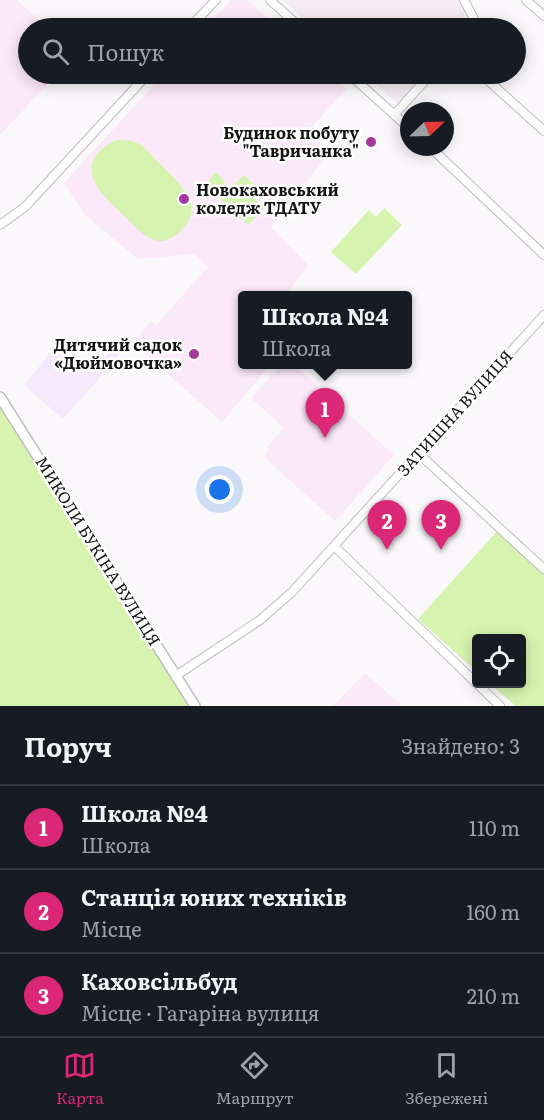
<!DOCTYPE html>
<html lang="uk">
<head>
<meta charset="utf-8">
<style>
	:root { --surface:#171b24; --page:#20242c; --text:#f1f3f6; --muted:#9ea1a6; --line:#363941; --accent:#db2777 }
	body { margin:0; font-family:Literata,serif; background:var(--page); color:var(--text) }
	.controls { position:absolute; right:18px; bottom:18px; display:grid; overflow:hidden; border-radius:6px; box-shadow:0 3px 15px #0003 }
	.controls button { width:54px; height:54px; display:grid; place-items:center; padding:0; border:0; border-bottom:2px solid var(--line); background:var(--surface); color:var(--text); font:30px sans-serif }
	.compass { position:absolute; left:400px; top:102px; width:54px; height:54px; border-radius:50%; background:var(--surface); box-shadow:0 3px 15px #0003; rotate:67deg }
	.you { position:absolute; left:220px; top:490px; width:21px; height:21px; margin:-15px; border:4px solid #fff; border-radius:50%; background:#1a73e8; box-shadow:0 0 0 9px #1a73e833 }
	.badge { display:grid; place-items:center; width:39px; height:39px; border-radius:50%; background:var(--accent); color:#fff; font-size:20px; font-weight:700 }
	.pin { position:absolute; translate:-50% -50px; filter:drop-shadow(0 2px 3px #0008) }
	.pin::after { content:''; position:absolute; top:32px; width:21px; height:18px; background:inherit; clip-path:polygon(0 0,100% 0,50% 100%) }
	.popup { position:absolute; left:238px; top:291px; width:174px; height:78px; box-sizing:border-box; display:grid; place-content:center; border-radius:6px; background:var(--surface); filter:drop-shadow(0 2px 4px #0005); font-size:20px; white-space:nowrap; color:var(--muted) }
	.popup b { font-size:22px; color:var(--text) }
	.popup::after { content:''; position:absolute; left:50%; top:100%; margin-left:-12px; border:12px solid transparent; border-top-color:var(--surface) }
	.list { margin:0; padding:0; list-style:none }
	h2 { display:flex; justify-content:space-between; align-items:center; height:78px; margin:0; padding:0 24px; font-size:26px }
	h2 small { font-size:20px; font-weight:400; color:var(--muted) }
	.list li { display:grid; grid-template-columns:39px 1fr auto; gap:18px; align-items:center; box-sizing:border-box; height:84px; padding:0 24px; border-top:2px solid var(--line) }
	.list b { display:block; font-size:22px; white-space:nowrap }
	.list p { margin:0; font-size:20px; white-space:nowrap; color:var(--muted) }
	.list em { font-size:20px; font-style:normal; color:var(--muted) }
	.icon { flex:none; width:33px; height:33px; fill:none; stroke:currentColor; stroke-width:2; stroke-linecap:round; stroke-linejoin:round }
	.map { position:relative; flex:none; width:544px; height:706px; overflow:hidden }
	.search { position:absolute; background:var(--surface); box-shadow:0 3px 15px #0003; left:18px; right:18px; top:18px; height:66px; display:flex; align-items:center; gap:15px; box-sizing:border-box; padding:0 21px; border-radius:33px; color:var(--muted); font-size:22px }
	.sheet { height:330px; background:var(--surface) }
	nav { display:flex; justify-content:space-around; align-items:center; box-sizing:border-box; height:84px; border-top:2px solid var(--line); background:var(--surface); font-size:16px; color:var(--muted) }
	nav a { display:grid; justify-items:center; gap:3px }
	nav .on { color:var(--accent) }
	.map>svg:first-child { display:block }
</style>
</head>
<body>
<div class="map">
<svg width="544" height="706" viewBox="0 0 544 706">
	<rect width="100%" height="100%" fill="#faf8fa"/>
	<path fill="#f4ebf3" d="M282,0H456L464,7V28H314Z
		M364,74H427L399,105Z"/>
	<path fill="#f6e9fe" d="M56,346L89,372L112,350L119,356L63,419L24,385Z"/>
	<path fill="#fbe8f9" d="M0,0H17L48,28H28V74H57L0,135Z
		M231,0H247L278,28H205Z
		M164,74H328L346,89L307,132L330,152L271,227L308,265L285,295L242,296V364L270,365L222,422L134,344L151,321L156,325L208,267L194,254L138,259L85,215L64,183Z
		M281,365H294L394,455L335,521L264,457L269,450L267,447L284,428L251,398Z
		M365,673L402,706H333Z"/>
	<path fill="#d6f4af" d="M116,140C125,140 134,140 142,146C149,151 155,159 161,165C180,184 208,207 179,232C175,236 168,240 163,241C147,243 133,223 122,214C97,191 71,163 116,140Z
		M216,172L225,182L215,193L205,184Z
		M244,175L259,189L252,196L264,208L248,225L220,199Z
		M384,208L402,225L356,274L331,252L369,210L376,217Z
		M0,406L188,706H0Z
		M498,530L544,573V706H516L490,684H522V638H476V671L418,619Z"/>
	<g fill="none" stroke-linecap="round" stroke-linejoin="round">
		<g stroke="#bfbcbf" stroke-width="10">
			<path id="minor" d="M270,0L301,28
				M464,0L474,19L472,28
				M526,0L544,16
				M189,28L216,0
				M349,74L409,128
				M481,74L544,131
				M394,115L431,74
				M430,147L544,255
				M0,225L25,207L148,74
				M418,453L544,569
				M334,546L500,706
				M177,675L260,620L292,592L544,315"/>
		</g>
		<g stroke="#bfbcbf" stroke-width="12">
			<path id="tertiary" d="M0,397L195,706"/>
		</g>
		<use href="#minor" stroke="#fff" stroke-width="8"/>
		<use href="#tertiary" stroke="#fff" stroke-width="9"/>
	</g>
	<g fill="#a43999" stroke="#fff" stroke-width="2">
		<circle cx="371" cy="142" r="6"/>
		<circle cx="184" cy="199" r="6"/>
		<circle cx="194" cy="354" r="6"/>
	</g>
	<g text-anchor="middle" stroke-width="5" stroke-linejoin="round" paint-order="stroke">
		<g font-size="16" font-weight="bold" fill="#141314" stroke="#fff" text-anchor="end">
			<text x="359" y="139">Будинок побуту<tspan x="359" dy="18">"Тавричанка"</tspan></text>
			<text x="196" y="196" text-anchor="start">Новокаховський<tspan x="196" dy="18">коледж ТДАТУ</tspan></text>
			<text x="182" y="351">Дитячий садок<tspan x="182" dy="18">«Дюймовочка»</tspan></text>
		</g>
		<g font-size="16" fill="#141314" stroke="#fff">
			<text transform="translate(455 413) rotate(-48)" y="6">ЗАТИШНА ВУЛИЦЯ</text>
			<text transform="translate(98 551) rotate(58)" y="6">МИКОЛИ БУКІНА ВУЛИЦЯ</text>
		</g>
	</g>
</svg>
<div class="controls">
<button><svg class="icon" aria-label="locate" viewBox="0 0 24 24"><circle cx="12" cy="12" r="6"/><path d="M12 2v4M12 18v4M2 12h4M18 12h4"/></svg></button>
</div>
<svg class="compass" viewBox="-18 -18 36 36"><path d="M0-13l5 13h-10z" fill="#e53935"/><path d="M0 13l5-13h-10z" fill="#9ea1a6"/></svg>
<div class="you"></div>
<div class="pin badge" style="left:325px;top:438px">1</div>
<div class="popup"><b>Школа №4</b>Школа</div>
<div class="pin badge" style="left:387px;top:550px">2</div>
<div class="pin badge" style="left:441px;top:550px">3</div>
<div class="search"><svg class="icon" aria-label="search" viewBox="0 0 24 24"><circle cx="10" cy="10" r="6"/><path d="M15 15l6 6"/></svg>Пошук</div>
</div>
<section class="sheet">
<h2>Поруч<small>Знайдено: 3</small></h2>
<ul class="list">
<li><span class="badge">1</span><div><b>Школа №4</b><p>Школа</p></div><em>110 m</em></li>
<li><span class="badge">2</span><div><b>Станція юних техніків</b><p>Місце</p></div><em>160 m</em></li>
<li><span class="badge">3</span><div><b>Каховсільбуд</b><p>Місце · Гагаріна вулиця</p></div><em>210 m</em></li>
</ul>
</section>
<nav>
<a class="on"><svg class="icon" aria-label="map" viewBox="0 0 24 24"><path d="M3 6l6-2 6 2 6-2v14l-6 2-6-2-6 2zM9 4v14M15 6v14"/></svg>Карта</a>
<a><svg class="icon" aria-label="directions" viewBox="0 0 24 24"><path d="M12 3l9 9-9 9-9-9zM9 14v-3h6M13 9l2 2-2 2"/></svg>Маршрут</a>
<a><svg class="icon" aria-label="saved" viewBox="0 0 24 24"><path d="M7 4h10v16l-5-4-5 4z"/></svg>Збережені</a>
</nav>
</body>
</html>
